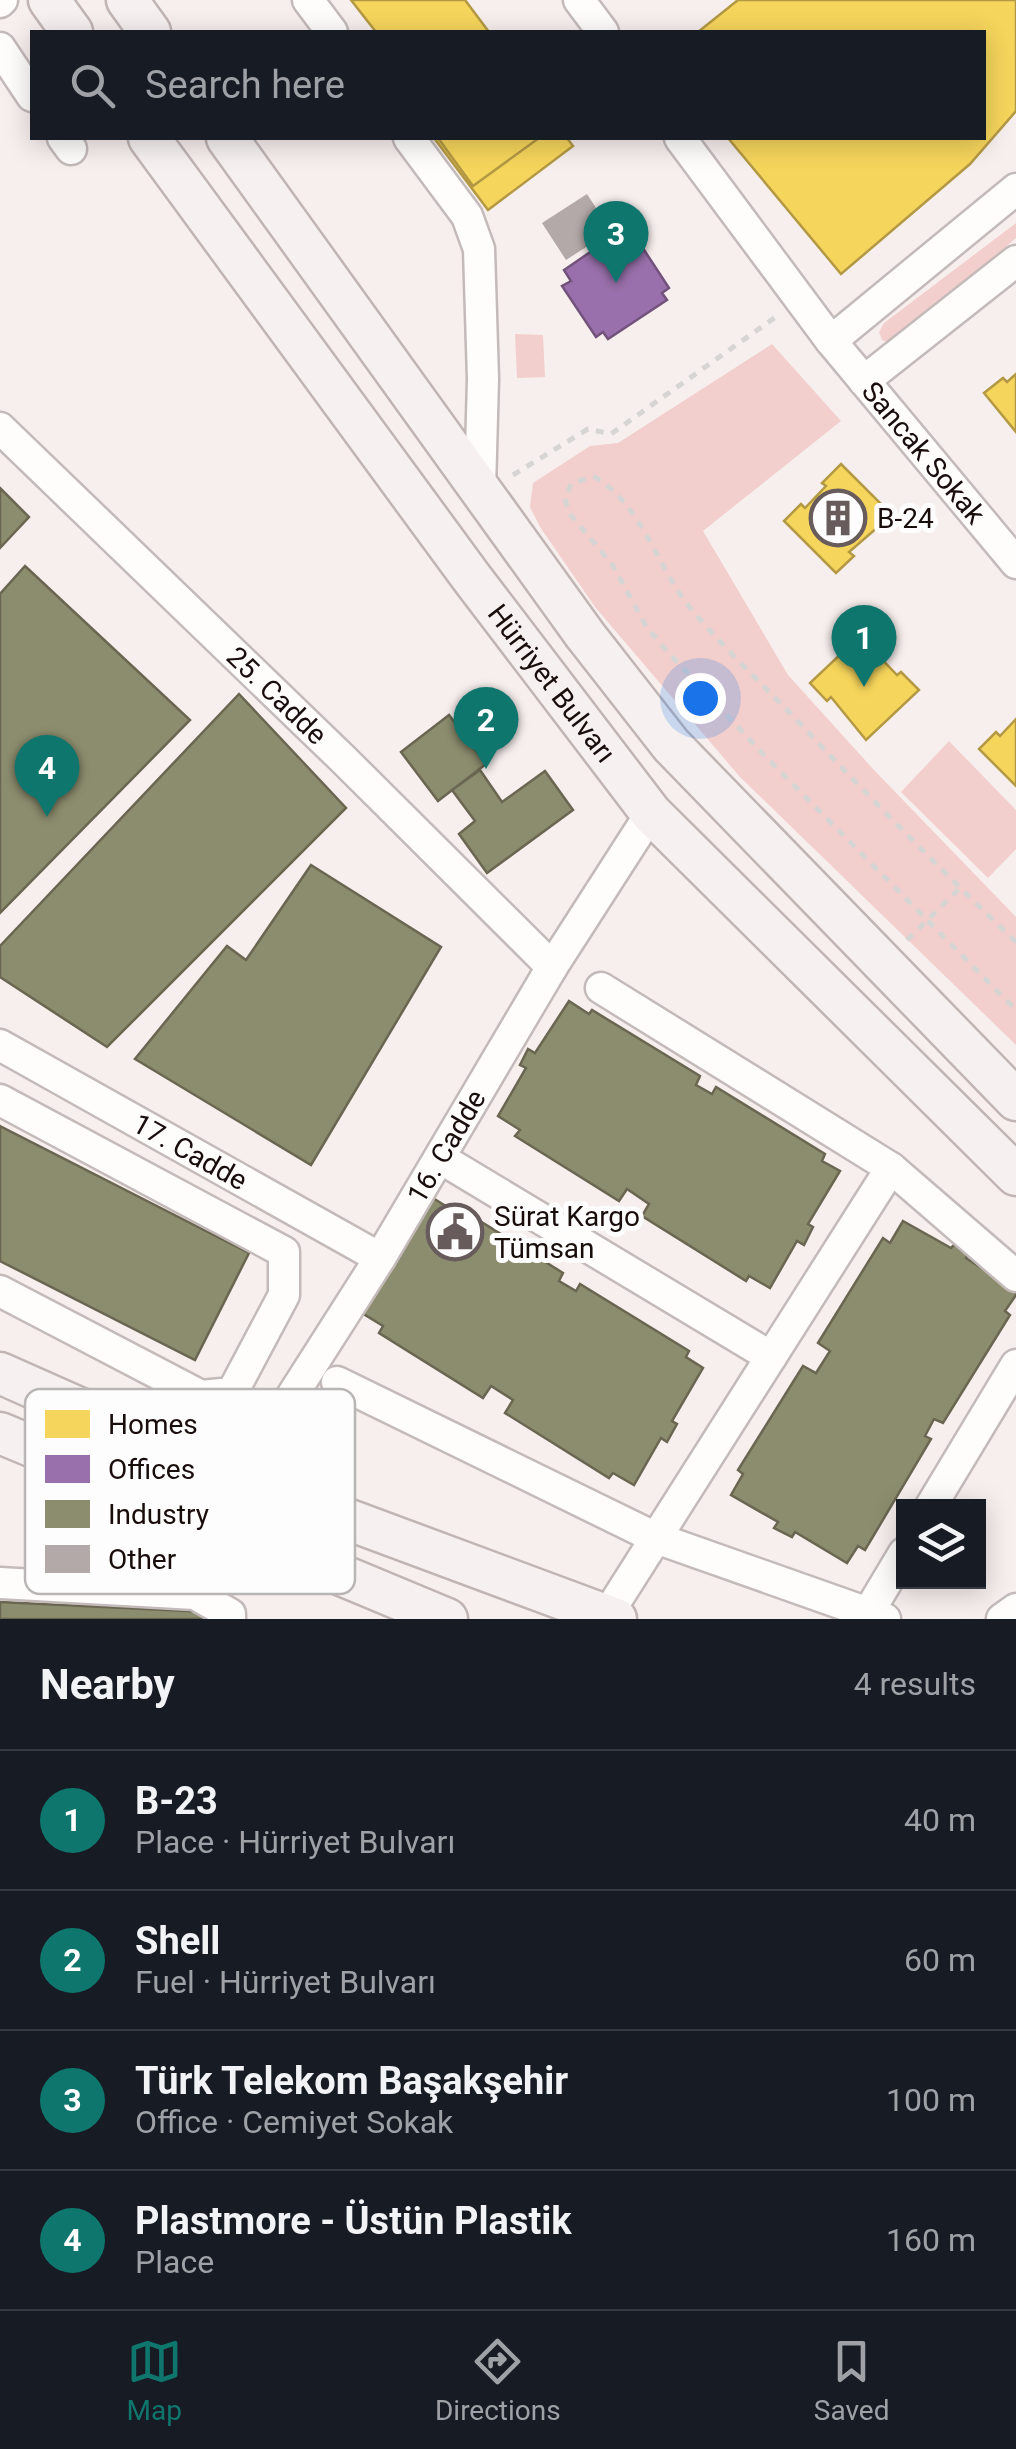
<!DOCTYPE html>
<html lang="en">
<head>
<meta charset="utf-8">
<style>
	:root { --surface:#171b24; --page:#20242c; --text:#f1f3f6; --muted:#9ea1a6; --line:#363941; --accent:#0f766e }
	body { margin:0; font-family:Roboto,sans-serif; background:var(--page); color:var(--text) }
	.controls { position:absolute; right:30px; bottom:30px; display:grid; overflow:hidden; border-radius:0px; box-shadow:0 5px 25px #0003 }
	.controls button { width:90px; height:90px; display:grid; place-items:center; padding:0; border:0; border-bottom:2px solid var(--line); background:var(--surface); color:var(--text); font:50px sans-serif }
	.you { position:absolute; left:700px; top:698px; width:35px; height:35px; margin:-25px; border:8px solid #fff; border-radius:50%; background:#1a73e8; box-shadow:0 0 0 15px #1a73e833 }
	.badge { display:grid; place-items:center; width:65px; height:65px; border-radius:50%; background:var(--accent); color:#fff; font-size:32px; font-weight:700 }
	.pin { position:absolute; translate:-50% -82px; filter:drop-shadow(0 2px 5px #0008) }
	.pin::after { content:''; position:absolute; top:52px; width:35px; height:30px; background:inherit; clip-path:polygon(0 0,100% 0,50% 100%) }
	.list { margin:0; padding:0; list-style:none }
	h2 { display:flex; justify-content:space-between; align-items:center; height:130px; margin:0; padding:0 40px; font-size:42px }
	h2 small { font-size:32px; font-weight:400; color:var(--muted) }
	.list li { display:grid; grid-template-columns:65px 1fr auto; gap:30px; align-items:center; box-sizing:border-box; height:140px; padding:0 40px; border-top:2px solid var(--line) }
	.list b { display:block; font-size:38px; white-space:nowrap }
	.list p { margin:0; font-size:32px; white-space:nowrap; color:var(--muted) }
	.list em { font-size:32px; font-style:normal; color:var(--muted) }
	.icon { flex:none; width:55px; height:55px; fill:none; stroke:currentColor; stroke-width:2; stroke-linecap:round; stroke-linejoin:round }
	.map { position:relative; flex:none; width:1016px; height:1619px; overflow:hidden }
	.search { position:absolute; background:var(--surface); box-shadow:0 5px 25px #0003; left:30px; right:30px; top:30px; height:110px; display:flex; align-items:center; gap:25px; box-sizing:border-box; padding:0 35px; border-radius:0px; color:var(--muted); font-size:38px }
	.sheet { height:690px; background:var(--surface) }
	nav { display:flex; justify-content:space-around; align-items:center; box-sizing:border-box; height:140px; border-top:2px solid var(--line); background:var(--surface); font-size:28px; color:var(--muted) }
	nav a { display:grid; justify-items:center; gap:5px }
	nav .on { color:var(--accent) }
	.map>svg:first-child { display:block }
</style>
</head>
<body>
<div class="map">
<svg width="1016" height="1619" viewBox="0 0 1016 1619">
	<rect width="100%" height="100%" fill="#f7efee"/>
	<path fill="#f2cfcc" d="M1016,223V238L899,339L890,343L882,340L879,332L884,323Z
		M515,334L543,335L545,377L517,378Z
		M772,344L841,421L703,531L788,675L874,770L1016,917V1045L740,777L595,607L540,527L530,507L533,483L590,446L618,443Z
		M949,741L1016,810V849L988,878L901,792Z"/>
	<path fill="#f6d55c" stroke="#b49944" stroke-width="2.5" d="M351,0H465L489,32H376Z
		M738,0H1016V111L970,164L841,274L728,138H984V32H698Z
		M434,138H567L573,146L488,210Z
		M438,138H539L473,186Z
		M1016,374V432L984,393L1003,378L1007,382Z
		M841,464L892,515L849,552L854,556L836,573L784,521L801,504L805,508L826,486L822,483Z
		M864,632L881,650L876,653L897,675L901,672L919,690L866,740L831,697L827,701L810,683Z
		M1016,719V786L979,749L996,732L1000,736Z"/>
	<path fill="#9970ab" stroke="#73527b" stroke-width="2.5" d="M618,233L623,240L633,233L669,288L662,293L667,300L608,339L603,332L596,337L562,286L571,281L564,270Z"/>
	<path fill="#8c8c6e" stroke="#6a6651" stroke-width="2.5" d="M0,488L29,517L0,548Z
		M25,566L190,720L0,913V594Z
		M239,694L346,808L107,1047L0,977V946Z
		M449,715L486,764L438,801L401,752Z
		M480,770L502,802L545,771L573,810L487,873L459,834L475,821L452,790Z
		M311,865L441,947L311,1165L135,1059L227,946L246,960Z
		M569,1001L589,1014L592,1010L700,1076L696,1085L712,1094L716,1087L825,1154L822,1161L840,1171L808,1224L813,1227L804,1245L797,1241L770,1288L749,1276L746,1281L642,1216L649,1204L627,1189L619,1201L515,1136L520,1130L498,1116L526,1068L520,1065L528,1049L535,1053Z
		M0,1126L249,1253L195,1360L0,1261Z
		M433,1198L452,1210L456,1206L563,1273L559,1281L576,1291L580,1284L689,1351L686,1357L703,1368L672,1421L677,1424L667,1442L661,1438L634,1485L613,1473L609,1478L505,1413L513,1400L491,1386L483,1398L379,1333L383,1326L362,1313Z
		M903,1221L951,1248L955,1244L970,1251L966,1258L1016,1290V1295L1005,1311L1010,1315L943,1423L934,1419L925,1436L931,1439L865,1550L858,1546L847,1563L795,1532L792,1537L774,1528L778,1522L731,1495L743,1474L738,1470L803,1366L816,1373L830,1351L818,1343L883,1238L890,1243Z
		M0,1602L208,1612L207,1619H0Z"/>
	<path fill="#b3a9a8" d="M587,194L611,231L566,260L542,223Z"/>
	<g fill="none" stroke-linecap="round" stroke-linejoin="round">
		<g stroke="#c4baba" stroke-width="35">
			<g id="minor">
				<path d="M308,0L332,32"/>
				<path d="M579,0L603,32"/>
				<path d="M0,2L2,0"/>
				<path d="M0,48L32,96"/>
				<path d="M63,138L71,149"/>
				<path d="M409,138L467,216L479,249L483,379L480,489"/>
				<path id="s1" d="M680,138L831,341L1016,563"/>
				<path d="M831,341L1016,189"/>
				<path d="M864,381L1016,261"/>
				<path id="s2" d="M0,428L343,759L552,967"/>
				<path d="M601,988L891,1168L1016,1276"/>
				<path id="s3" d="M0,1045L380,1258"/>
				<path d="M0,1100L284,1252V1295L232,1393L201,1396L0,1291"/>
				<path d="M440,1158L771,1357"/>
				<path d="M337,1382L656,1538L885,1619"/>
				<path id="s4" d="M239,1479L380,1258L552,967L651,813"/>
				<path d="M931,1506L1016,1365"/>
				<path d="M0,1583L195,1594L230,1614V1619"/>
				<path d="M868,1613L904,1553"/>
				<path d="M607,1615L891,1168"/>
				<path d="M1002,1619L1016,1609"/>
			</g>
		</g>
		<g stroke="#c1b5b4" stroke-width="45">
			<g id="major">
				<path d="M49,0L72,32"/>
				<path d="M127,0L150,32"/>
				<path id="s5" d="M149,138L471,577L651,813L1016,1175"/>
				<path d="M227,138L585,635L671,745L1016,1100"/>
				<path d="M0,1373L239,1479L616,1619"/>
				<path d="M0,1433L447,1619"/>
			</g>
		</g>
		<path stroke="#d7d4d4" stroke-width="5" stroke-dasharray="8 8" stroke-linecap="butt" d="M513,475L588,429L611,434L777,316
			M907,940L960,888
			M1016,942C939,868 864,792 791,714C758,680 722,646 691,609C656,566 643,505 593,476L571,484L565,499L569,513L612,564L646,626L666,650L765,756L1016,1010"/>
		<use href="#minor" stroke="#fefdfc" stroke-width="30"/>
		<use href="#major" stroke="#f6f1f0" stroke-width="40"/>
	</g>
	<defs>
		<g id="building-ring" transform="scale(2.875)"><circle r="9.5" fill="#fdfdfd" stroke="#675c5b" stroke-width="1.5"/><path d="M-4-6H4V6H1V3H-1V6H-4ZM-2.5-4.3h1.7v1.8h-1.7ZM.8-4.3h1.7v1.8H.8ZM-2.5-1h1.7V.8h-1.7ZM.8-1h1.7V.8H.8Z" fill="#675c5b"/></g>
		<g id="civic-ring" transform="scale(2.875)"><circle r="9.5" fill="#fdfdfd" stroke="#675c5b" stroke-width="1.5"/><path d="M-.6-6.5H3V-4.5H.6V-3L4-1V1h2V6H-6V1h2V-1L-.6-3ZM-1.2 2.5V6h2.4V2.5Z" fill="#675c5b"/></g>
	</defs>
	<g fill-rule="evenodd">
		<use href="#building-ring" x="838" y="518"/>
		<use href="#civic-ring" x="455" y="1232"/>
	</g>
	<g text-anchor="middle" stroke-width="10" stroke-linejoin="round" paint-order="stroke">
		<g font-size="28" fill="#190d0c" stroke="#fdfdfd">
			<text dy="10" stroke="none"><textPath href="#s1" startOffset="398">Sancak Sokak</textPath></text>
			<text dy="10" stroke="none"><textPath href="#s5" startOffset="678">Hürriyet Bulvarı</textPath></text>
			<text dy="10" stroke="none"><textPath href="#s2" startOffset="385">25. Cadde</textPath></text>
			<text dy="10" stroke="none"><textPath href="#s4" startOffset="392">16. Cadde</textPath></text>
			<text dy="10" stroke="none"><textPath href="#s3" startOffset="218">17. Cadde</textPath></text>
		</g>
		<g font-size="28" fill="#190d0c" stroke="#fdfdfd" text-anchor="start">
			<text x="877" y="528">B-24</text>
			<text x="494" y="1226">Sürat Kargo<tspan x="494" dy="32">Tümsan</tspan></text>
		</g>
	</g>
	<rect x="25" y="1389" width="330" height="205" rx="15" fill="#fdfdfd" stroke="#b9b5b5" stroke-width="2.5"/>
	<rect x="45" y="1410" width="45" height="28" fill="#f6d55c"/>
	<rect x="45" y="1455" width="45" height="28" fill="#9970ab"/>
	<rect x="45" y="1500" width="45" height="28" fill="#8c8c6e"/>
	<rect x="45" y="1545" width="45" height="28" fill="#b3a9a8"/>
	<g font-size="28" fill="#190d0c">
		<text x="108" y="1434">Homes</text>
		<text x="108" y="1479">Offices</text>
		<text x="108" y="1524">Industry</text>
		<text x="108" y="1569">Other</text>
	</g>
</svg>
<div class="controls">
<button><svg class="icon" aria-label="layers" viewBox="0 0 24 24"><path d="M12 4l9 5-9 5-9-5zM3 14l9 5 9-5"/></svg></button>
</div>
<div class="you"></div>
<div class="pin badge" style="left:864px;top:687px">1</div>
<div class="pin badge" style="left:486px;top:769px">2</div>
<div class="pin badge" style="left:616px;top:283px">3</div>
<div class="pin badge" style="left:47px;top:817px">4</div>
<div class="search"><svg class="icon" aria-label="search" viewBox="0 0 24 24"><circle cx="10" cy="10" r="6"/><path d="M15 15l6 6"/></svg>Search here</div>
</div>
<section class="sheet">
<h2>Nearby<small>4 results</small></h2>
<ul class="list">
<li><span class="badge">1</span><div><b>B-23</b><p>Place · Hürriyet Bulvarı</p></div><em>40 m</em></li>
<li><span class="badge">2</span><div><b>Shell</b><p>Fuel · Hürriyet Bulvarı</p></div><em>60 m</em></li>
<li><span class="badge">3</span><div><b>Türk Telekom Başakşehir</b><p>Office · Cemiyet Sokak</p></div><em>100 m</em></li>
<li><span class="badge">4</span><div><b>Plastmore - Üstün Plastik</b><p>Place</p></div><em>160 m</em></li>
</ul>
</section>
<nav>
<a class="on"><svg class="icon" aria-label="map" viewBox="0 0 24 24"><path d="M3 6l6-2 6 2 6-2v14l-6 2-6-2-6 2zM9 4v14M15 6v14"/></svg>Map</a>
<a><svg class="icon" aria-label="directions" viewBox="0 0 24 24"><path d="M12 3l9 9-9 9-9-9zM9 14v-3h6M13 9l2 2-2 2"/></svg>Directions</a>
<a><svg class="icon" aria-label="saved" viewBox="0 0 24 24"><path d="M7 4h10v16l-5-4-5 4z"/></svg>Saved</a>
</nav>
</body>
</html>
